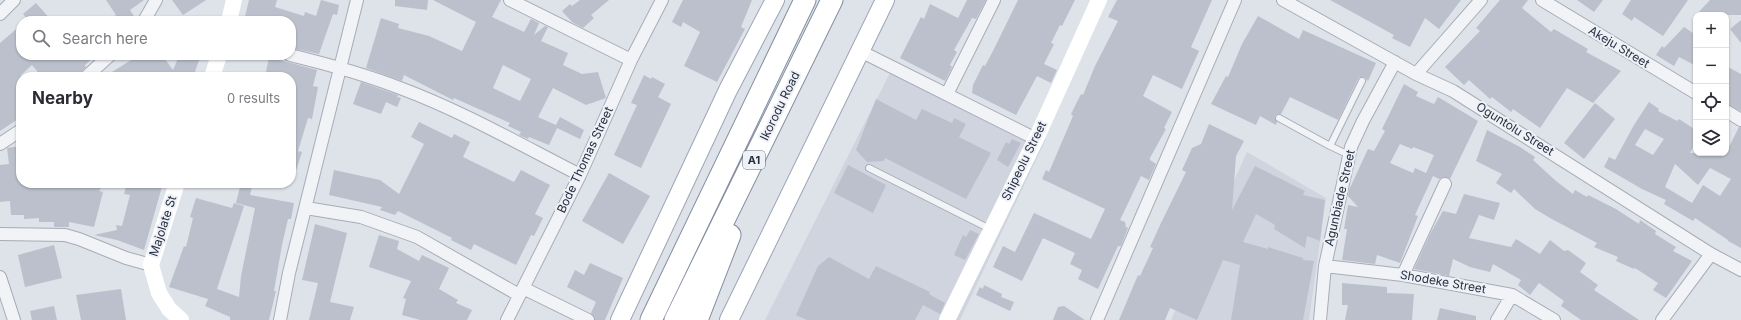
<!DOCTYPE html>
<html lang="en">
<head>
<meta charset="utf-8">
<style>
	:root { --surface:#fff; --page:#f7f7f7; --text:#2b2b33; --muted:#7c7c81; --line:#e1e1e2 }
	body { margin:0; font-family:Inter,sans-serif; background:var(--page); color:var(--text) }
	.controls { position:absolute; right:12px; top:12px; display:grid; overflow:hidden; border-radius:8px; box-shadow:0 1px 3px #0004 }
	.controls button { width:36px; height:36px; display:grid; place-items:center; padding:0; border:0; border-bottom:1px solid var(--line); background:var(--surface); color:var(--text); font:20px sans-serif }
	.list { margin:0; padding:0; list-style:none }
	h2 { display:flex; justify-content:space-between; align-items:center; height:52px; margin:0; padding:0 16px; font-size:17px }
	h2 small { font-size:13px; font-weight:400; color:var(--muted) }
	.icon { flex:none; width:22px; height:22px; fill:none; stroke:currentColor; stroke-width:2; stroke-linecap:round; stroke-linejoin:round }
	.map { position:relative; flex:none; width:1741px; height:320px; overflow:hidden }
	.search { position:absolute; background:var(--surface); box-shadow:0 1px 3px #0004; left:16px; top:16px; width:280px; height:44px; display:flex; align-items:center; gap:10px; box-sizing:border-box; padding:0 14px; border-radius:16px; color:var(--muted); font-size:15px }
	.panel { position:absolute; background:var(--surface); box-shadow:0 1px 3px #0004; left:16px; top:72px; width:280px; height:116px; border-radius:16px }
	.map>svg:first-child { display:block }
</style>
</head>
<body>
<div class="map">
<svg width="1741" height="320" viewBox="0 0 1741 320">
	<rect width="100%" height="100%" fill="#dee2e9"/>
	<path fill="#d0d4de" d="M894,65L1046,139L960,320H765Z
		M1247,152L1326,198L1309,320H1171Z"/>
	<path fill="#bbc0cc" fill-rule="evenodd" d="M106,0H144L130,10L137,21H107L116,15Z
		M172,0H206L183,15Z
		M249,0H277L275,7L304,16L305,12L316,16L321,0L339,5L337,15L333,14L319,54L291,48V21H244Z
		M395,0H428L427,10L395,6Z
		M433,0H501L492,17L524,32L531,19L539,23L534,35L545,26L548,27L541,41L568,53L563,65L582,74L598,72L606,98L586,105L553,88L538,117L556,125L560,117L584,130L580,139L557,128L549,145L529,137L528,139L519,135L521,132L508,126L510,123L454,98L453,100L404,75L402,81L366,68L381,18L399,24L398,28L429,36L462,51L476,22ZM503,65L531,79L520,101L493,88Z
		M580,0H609L591,15L594,18L583,28L572,22L562,11L570,4L572,6Z
		M683,0H752L741,27L745,29L717,82L684,66L700,32L683,22L681,27L672,22Z
		M967,0H986L976,19L972,18L954,50L957,52L950,65L952,67L945,81L900,58L921,17L924,19L930,4L958,18Z
		M1018,0H1075L1062,26L1060,25L1051,43L1054,44L1044,64L1057,70L1051,83L1037,76L1016,115L972,93L973,85L983,65L985,66L993,51Z
		M1117,0H1212L1191,47L1199,51L1182,89L1153,75L1143,96L1172,112L1164,128L1166,129L1150,158V160L1156,164L1149,180L1141,176L1120,220L1125,222L1126,227L1128,228L1121,246H1118L1098,289L1078,279L1082,270L1070,264L1075,253L1043,238L1022,281L993,267L1003,246L1015,252L1034,213L1091,239L1105,209L1042,179L1046,170L1049,172L1073,116L1071,114L1081,94L1083,95L1095,66L1118,21L1108,17Z
		M1330,0H1461L1439,29L1425,18L1410,47L1392,38L1394,35Z
		M1500,0H1528L1522,8L1551,32L1554,29L1588,49L1586,52L1621,71L1593,103L1567,88L1540,128L1513,109L1511,112L1492,97L1490,99L1469,80L1464,85L1445,67L1480,31L1476,28Z
		M1577,0H1603L1594,12Z
		M1631,0H1688L1663,36L1634,17L1632,21L1622,14Z
		M1710,0H1741V15H1696Z
		M36,3L52,21H29L23,14Z
		M1258,16L1299,39L1303,30L1376,63L1368,81L1364,77H1359L1338,120L1290,97L1281,114H1277L1275,116L1277,122L1276,125L1260,116L1256,125L1211,104L1226,76L1228,77L1242,44Z
		M1741,20V43L1730,29Z
		M21,25V55H96L85,65L86,67L81,72L79,77H42L32,65L21,75V117L0,131V43Z
		M1684,27L1696,35V66L1679,57L1674,66L1656,55L1662,46L1664,48Z
		M139,55H162L173,70L179,56L184,58L185,55H201L193,77H104Z
		M269,57L317,70L313,86L318,87L312,119L308,118L298,151L302,152L293,180H291V77H265Z
		M1726,66L1741,74V111L1726,104Z
		M644,75L651,79L652,77L665,84L658,97L671,104L641,168L614,155L637,105L631,103Z
		M361,82L398,95L397,97L401,98L397,107L386,102L381,114L353,104Z
		M1404,84L1418,92L1416,96L1434,104L1438,97L1478,121L1450,179L1445,177L1439,179L1433,176L1415,215L1418,216L1400,263L1377,255L1375,264L1342,260L1347,229H1344L1348,205L1358,207L1348,196L1349,190L1368,149L1374,151L1385,131L1382,129ZM1400,144L1412,149L1413,147L1434,155L1426,173L1415,168L1413,173L1390,163Z
		M876,99L916,120L922,109L952,123L954,118L966,124L959,137L991,153L966,199L885,158L884,161L867,162L856,150Z
		M1649,102L1659,109L1658,111L1677,121L1679,119L1696,130V142L1690,153H1726L1739,127H1741V248L1728,241V240L1695,218L1693,221L1664,204L1666,200L1642,189L1604,167L1609,157L1615,160L1634,125ZM1645,129L1664,139L1653,155L1635,145ZM1675,164L1698,185L1710,168L1731,179L1720,196L1703,185L1692,203L1665,187Z
		M1595,103L1615,119L1584,159L1564,143Z
		M419,122L452,138L454,134L470,142L463,157L514,182L521,170L550,185L535,214L543,218L534,236L531,235L516,265L474,244L471,250L451,240L452,238L398,211L395,215L380,210L382,207L329,195L334,170L380,180L399,194L424,144L411,137Z
		M1209,124L1244,141L1236,156L1232,210L1255,166L1305,191L1303,195L1325,200L1320,241L1307,236L1305,248L1274,229L1275,225L1256,214L1243,242L1268,249V247L1303,258V260L1314,261L1303,320H1231L1240,265L1223,260L1197,320L1170,308L1165,320H1119L1138,275L1140,276L1153,248L1150,247L1161,223L1186,172L1182,170L1192,148L1201,144Z
		M1487,130L1520,147L1535,157L1533,160L1556,181L1573,194L1575,190L1587,197L1588,195L1616,209L1639,224L1640,220L1656,231L1655,234L1676,247L1673,251L1692,261L1666,298L1653,290L1658,283L1635,268L1634,269L1616,261L1618,257L1594,247L1597,243L1550,218L1535,209L1514,189L1511,193L1496,183L1502,174L1476,161Z
		M1012,139L1021,143L1008,167L997,160L1006,142L1009,144Z
		M21,146V183H104L99,191L103,192L94,227L69,222V227H54V222H39V218L24,219V215H11L10,201L0,202V165L9,164L7,148Z
		M848,165L886,185L873,213L834,193Z
		M609,173L650,196L623,244L582,221Z
		M127,183H163L144,250L117,240L94,235L117,230L116,225L122,226L130,195L124,194Z
		M241,183H253L250,195L294,203L291,219H288L282,245L274,291H276L269,320H230V317L205,306L208,299L169,287L184,246L186,247L193,218L190,217L196,198L232,208L234,203L244,206L217,289L239,297L241,276L255,208L236,203Z
		M1464,194L1500,203L1494,220L1479,215L1469,238L1511,247L1516,239L1540,254L1550,240L1564,251L1568,250L1586,263L1580,272L1598,285L1594,290L1639,320H1581L1561,306L1564,301L1539,283L1530,295L1518,285L1521,280L1493,264L1490,272L1470,267L1453,259L1449,276L1414,269L1430,234L1443,211L1456,214Z
		M315,224L347,233L330,302L354,307L350,320H309L318,283L302,280Z
		M970,230L979,234L965,260L954,255L963,235L966,237Z
		M379,235L399,241L397,249L419,261L422,255L449,268L439,289L458,300L456,303L472,310L467,320H420L402,315L406,299L403,298L411,281L369,267Z
		M54,245L62,278L25,287L18,255Z
		M829,257L869,279L876,266L930,292L929,294L945,303L940,314L923,305L915,320H807L796,315L818,266Z
		M590,263L623,278L605,320H595L591,313L596,302L567,287L575,270L584,275Z
		M1342,283L1387,287V293L1414,294L1412,320H1345L1348,305H1342Z
		M984,285L1002,294L1001,297L1014,302L1010,311L976,295L980,287L983,289Z
		M121,289L126,320H81L76,295Z
		M54,306L57,320H32L30,311Z
		M1064,306L1085,320H1053L1058,307Z
		M1440,308L1476,316V320H1437Z"/>
	<g fill="none" stroke-linecap="round" stroke-linejoin="round">
		<g stroke="#a7acb7" stroke-width="8">
			<path id="lane" d="M1279,118L1330,146
				M1349,155L1330,146L1362,81
				M869,168L990,229"/>
		</g>
		<g stroke="#a7acb7" stroke-width="14">
			<path id="street" d="M510,0L631,60
				M1283,0L1416,74L1453,91L1711,254L1741,270
				M1542,0L1696,93
				M0,14L14,0
				M144,21L156,0
				M860,51L1036,139
				M290,55C327,64 364,74 400,88C462,111 521,145 580,175
				M1416,74L1481,0
				M86,77L110,55
				M947,94L994,0
				M1726,111L1741,120
				M0,144L21,130
				M306,208L361,217L417,237L519,295
				M0,234L65,235L79,239L126,258L151,265
				M1325,266L1403,275L1512,295L1554,320
				M1403,275L1445,184
				M0,277L14,320
				M523,288L588,320
				M280,320L289,273L357,0
				M507,320L580,175L631,60L662,0
				M1097,320L1235,0
				M1320,320L1325,266L1351,147L1363,121L1395,62
				M1497,320L1512,295
				M1662,320L1711,254"/>
		</g>
		<g stroke="#9ca5b6" stroke-width="20">
			<path id="primary" d="M620,320L728,90L775,0
				M729,320L885,0"/>
		</g>
		<g stroke="#848ea1" stroke-width="23">
			<path id="highway" d="M651,320L805,0
				M675,320L832,0
				M697,320L730,235"/>
		</g>
		<use href="#lane" stroke="#f1f3f7" stroke-width="6"/>
		<use href="#street" stroke="#f1f3f7" stroke-width="12"/>
		<path stroke="#fff" stroke-width="16" d="M229,21L234,0
			M212,77L219,55
			M177,183L151,265L159,293L169,309L181,320
			M947,320L1036,139L1099,0"/>
		<use href="#primary" stroke="#fff" stroke-width="18"/>
		<use href="#highway" stroke="#fff" stroke-width="21"/>
	</g>
	<g text-anchor="middle" stroke-width="4" stroke-linejoin="round" paint-order="stroke">
		<rect fill="#eef1f6" stroke="#626877" stroke-width="1" x="743" y="151" width="22" height="18" rx="3"/>
		<g font-size="11" font-weight="bold" fill="#262e41">
			<text x="754" y="164">A1</text>
		</g>
		<g font-size="12" fill="#262e41" stroke="#eef1f6">
			<text transform="translate(1619 47) rotate(31)" y="4">Akeju Street</text>
			<text transform="translate(780 106) rotate(-64)" y="4">Ikorodu Road</text>
			<text transform="translate(1515 129) rotate(32)" y="4">Oguntolu Street</text>
			<text transform="translate(585 160) rotate(-65)" y="4">Bode Thomas Street</text>
			<text transform="translate(1024 161) rotate(-64)" y="4">Shipeolu Street</text>
			<text transform="translate(1340 198) rotate(-77)" y="4">Agunbiade Street</text>
			<text transform="translate(163 226) rotate(-72)" y="4">Majolate St</text>
			<text transform="translate(1443 282) rotate(10)" y="4">Shodeke Street</text>
		</g>
	</g>
</svg>
<div class="controls">
<button>+</button>
<button>−</button>
<button><svg class="icon" aria-label="locate" viewBox="0 0 24 24"><circle cx="12" cy="12" r="6"/><path d="M12 2v4M12 18v4M2 12h4M18 12h4"/></svg></button>
<button><svg class="icon" aria-label="layers" viewBox="0 0 24 24"><path d="M12 4l9 5-9 5-9-5zM3 14l9 5 9-5"/></svg></button>
</div>
<div class="search"><svg class="icon" aria-label="search" viewBox="0 0 24 24"><circle cx="10" cy="10" r="6"/><path d="M15 15l6 6"/></svg>Search here</div>
<section class="panel">
<h2>Nearby<small>0 results</small></h2>
<ul class="list">
</ul>
</section>
</div>
</body>
</html>
